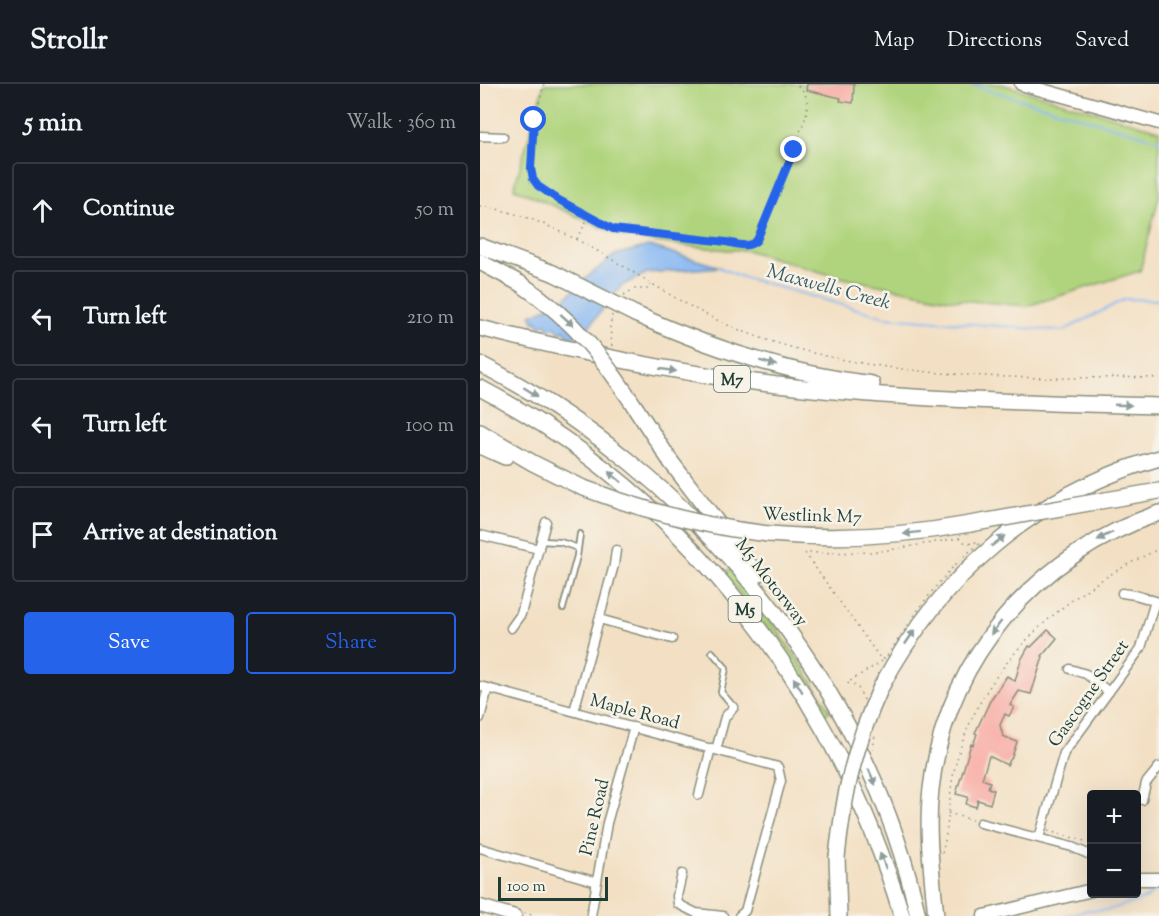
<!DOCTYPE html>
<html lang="en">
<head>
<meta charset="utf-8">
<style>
	:root { --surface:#171b24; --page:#20242c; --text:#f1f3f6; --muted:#9ea1a6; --line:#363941; --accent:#2563eb }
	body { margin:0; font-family:"Sorts Mill Goudy",serif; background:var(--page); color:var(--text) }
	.controls { position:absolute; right:18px; bottom:18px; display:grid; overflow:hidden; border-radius:6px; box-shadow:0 6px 24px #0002 }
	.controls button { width:54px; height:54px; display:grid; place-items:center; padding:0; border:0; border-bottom:2px solid var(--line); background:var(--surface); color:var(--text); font:30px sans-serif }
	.scale { position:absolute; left:18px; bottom:15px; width:110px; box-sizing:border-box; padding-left:6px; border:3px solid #1f3d34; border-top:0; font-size:16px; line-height:21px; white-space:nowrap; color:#1f3d34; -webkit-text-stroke:4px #f7f3e8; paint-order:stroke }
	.stop { position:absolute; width:18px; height:18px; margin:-14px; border:4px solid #2563eb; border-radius:50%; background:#fff }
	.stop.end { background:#2563eb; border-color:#fff; box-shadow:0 2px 6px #0008 }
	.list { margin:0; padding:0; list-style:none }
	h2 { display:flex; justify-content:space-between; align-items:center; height:78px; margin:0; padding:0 24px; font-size:26px }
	h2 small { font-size:20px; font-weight:400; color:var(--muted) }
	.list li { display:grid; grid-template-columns:39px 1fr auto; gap:18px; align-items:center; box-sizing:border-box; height:96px; margin:0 12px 12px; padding:0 12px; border:2px solid var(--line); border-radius:6px }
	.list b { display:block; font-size:22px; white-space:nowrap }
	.list em { font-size:20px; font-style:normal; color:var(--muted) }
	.actions { display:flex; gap:12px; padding:18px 24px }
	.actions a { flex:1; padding:14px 0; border:2px solid var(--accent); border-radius:6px; text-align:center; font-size:21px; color:var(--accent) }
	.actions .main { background:var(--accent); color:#fff }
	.icon { flex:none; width:33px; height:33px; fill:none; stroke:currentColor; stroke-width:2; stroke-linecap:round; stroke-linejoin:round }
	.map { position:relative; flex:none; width:679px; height:832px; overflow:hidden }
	header { display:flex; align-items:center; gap:36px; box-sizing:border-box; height:84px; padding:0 30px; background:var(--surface); border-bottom:2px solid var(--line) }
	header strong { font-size:28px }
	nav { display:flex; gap:33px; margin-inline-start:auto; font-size:21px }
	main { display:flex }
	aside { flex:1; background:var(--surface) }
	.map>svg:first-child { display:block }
</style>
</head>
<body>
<header>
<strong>Strollr</strong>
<nav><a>Map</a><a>Directions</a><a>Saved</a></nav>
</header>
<main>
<aside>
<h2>5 min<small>Walk · 360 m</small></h2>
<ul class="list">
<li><svg class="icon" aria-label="ahead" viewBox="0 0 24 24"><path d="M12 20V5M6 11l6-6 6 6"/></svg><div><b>Continue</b></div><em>50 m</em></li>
<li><svg class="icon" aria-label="left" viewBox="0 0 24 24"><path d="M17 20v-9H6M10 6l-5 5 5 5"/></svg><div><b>Turn left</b></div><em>210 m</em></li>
<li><svg class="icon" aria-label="left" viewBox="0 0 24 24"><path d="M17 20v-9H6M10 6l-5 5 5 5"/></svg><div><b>Turn left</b></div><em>100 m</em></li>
<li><svg class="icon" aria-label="arrive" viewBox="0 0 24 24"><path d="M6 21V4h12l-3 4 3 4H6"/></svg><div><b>Arrive at destination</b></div></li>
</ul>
<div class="actions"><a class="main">Save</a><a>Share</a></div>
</aside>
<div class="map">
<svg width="679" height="832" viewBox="0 0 679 832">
	<rect width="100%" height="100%" fill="#f7f3e8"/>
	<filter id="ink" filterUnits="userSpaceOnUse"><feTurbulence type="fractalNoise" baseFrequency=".0167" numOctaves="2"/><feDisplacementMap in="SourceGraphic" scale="12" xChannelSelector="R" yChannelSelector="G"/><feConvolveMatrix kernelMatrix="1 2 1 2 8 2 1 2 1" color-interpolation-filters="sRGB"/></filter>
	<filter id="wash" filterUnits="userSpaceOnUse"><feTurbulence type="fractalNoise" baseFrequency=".008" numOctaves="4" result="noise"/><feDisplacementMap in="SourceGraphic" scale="24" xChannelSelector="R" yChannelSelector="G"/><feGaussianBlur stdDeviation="1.35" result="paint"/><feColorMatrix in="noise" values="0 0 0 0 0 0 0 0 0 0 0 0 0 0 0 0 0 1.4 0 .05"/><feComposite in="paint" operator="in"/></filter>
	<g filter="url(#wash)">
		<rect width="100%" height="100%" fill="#f3e0c4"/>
		<path fill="#b0d47d" stroke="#688858" stroke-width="1.5" d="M64,0H521L679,46V113L660,187L547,222L468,215L354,192L266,166H247L182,159L138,151L34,104Z
			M250,485C288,529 320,577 350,627L343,632L291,549L244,490Z"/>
		<path fill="#88b8f3" stroke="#547a94" stroke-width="1.5" d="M169,162L240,183L167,189L141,202L111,240L91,255L84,246L79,248L75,242L69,246L66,239L60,243L57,237L55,238L51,231L82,217L106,194L135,171Z"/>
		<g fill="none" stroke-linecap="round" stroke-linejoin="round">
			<path stroke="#88b8f3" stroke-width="2" d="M488,0L679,56
				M238,183L262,193L406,233L583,247L645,215L679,216
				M584,832L607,826H628L667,814L675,806"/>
		</g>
		<g id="blocks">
			<path fill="#f8a29b" d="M327,0H374L373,19L360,17L361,14L326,6Z
				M568,546L577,554L562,572L563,573L551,610L539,607L530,621L534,623L529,632L525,630L520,641L523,652L537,658L532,673L527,681L509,672L502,695L510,698L508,704L514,706L510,720L498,716L496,723L486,720L488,713L476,710L491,660L493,661L497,650L495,649L511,615L527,592L535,597L541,576L549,562L551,563Z"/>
		</g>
	</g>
	<g filter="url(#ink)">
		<use href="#blocks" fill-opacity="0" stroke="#898e7c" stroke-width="1.5"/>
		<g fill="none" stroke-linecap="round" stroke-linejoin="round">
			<g stroke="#898e7c" stroke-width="8">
				<path id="lane" d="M61,457L80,458L98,464
					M83,524L97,472L100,450
					M232,568L246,584L241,608L254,623"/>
			</g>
			<g stroke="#898e7c" stroke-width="11">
				<path id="street" d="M0,52L23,53
					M0,451L59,465
					M642,509L655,511L679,518
					M119,535L192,555
					M31,544L41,530L66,438
					M590,585L606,590L629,608
					M0,602L298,683L301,697L265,827L259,832
					M94,627L134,481L136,466
					M0,634L8,604
					M236,666L245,633L254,623
					M219,711L231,664
					M662,716L666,699L679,683
					M500,739L592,763L608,770
					M559,754L584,669L661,564L675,517
					M0,764L117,798
					M202,790L197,812L198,820L216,829L243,832
					M111,832L127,739L154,643"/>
			</g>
			<g stroke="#898e7c" stroke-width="15">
				<path id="secondary" d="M541,0L679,39
					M656,795H679
					M0,822L35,832
					M504,832L612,806"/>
			</g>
			<g stroke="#898e7c" stroke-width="18">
				<path id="highway" d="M0,162L73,189
					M0,178L41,200
					M155,230C230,264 309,290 392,300
					M0,244C88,266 177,285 267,297C403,316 542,318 679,322
					M0,280C211,387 388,599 438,832
					M0,304C208,413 355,609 422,832
					M157,326L191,378L277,491
					M0,348L53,379L101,403
					M0,362L25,373
					M626,416L679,407
					M289,450C356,456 423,452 490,440
					M401,603C461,490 555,410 679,374
					M357,773L359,832
					M456,832C452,790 446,747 451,705C466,573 556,472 679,429"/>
			</g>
			<path stroke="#898e7c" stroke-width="1.5" stroke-dasharray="1.5 4.5" stroke-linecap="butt" d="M64,0L53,42L51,84L53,95L63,106L133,145L266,162L275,159L281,149L325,35C329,22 329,8 315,0
				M0,122C101,137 176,216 270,250C366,285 473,293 574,294C609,294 644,293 679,294
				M97,155L108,134
				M144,211L154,205H168L171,201
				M132,262L130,243L132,231
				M479,454L484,458L493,460L497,457L499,460C459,490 433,534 405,575L400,574L325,469L397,468Z
				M384,616L377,602L367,599L404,576
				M393,666L395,650
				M468,729L492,736
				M568,747L612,759
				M462,769C470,740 468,709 476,679C502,578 587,507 679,465
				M44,829L55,832"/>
			<use href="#lane" stroke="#fff" stroke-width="4.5"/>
			<use href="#street" stroke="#fff" stroke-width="8"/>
			<use href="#secondary" stroke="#fff" stroke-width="12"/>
			<use href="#highway" stroke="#fff" stroke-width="15"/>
			<g stroke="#898e7c" stroke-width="18" stroke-linecap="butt">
				<path id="highway-bridge" d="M73,189L155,230
					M41,200C95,237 122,272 157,326
					M101,403C162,426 224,443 289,450
					M490,440L626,416
					M357,773C364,709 374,663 401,603"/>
			</g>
			<use href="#highway-bridge" stroke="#fff" stroke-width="15"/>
		</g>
		<defs><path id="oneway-solid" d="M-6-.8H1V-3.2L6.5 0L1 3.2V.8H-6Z" transform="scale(1.5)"/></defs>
		<g fill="#8f9e9a">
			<use href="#oneway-solid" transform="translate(87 236) rotate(42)"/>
			<use href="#oneway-solid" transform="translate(288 279) rotate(15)"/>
			<use href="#oneway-solid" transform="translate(188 286) rotate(9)"/>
			<use href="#oneway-solid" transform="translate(51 308) rotate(32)"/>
			<use href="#oneway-solid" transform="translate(643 321) rotate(2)"/>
			<use href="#oneway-solid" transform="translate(135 393) rotate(-141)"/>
			<use href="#oneway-solid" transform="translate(432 449) rotate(173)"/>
			<use href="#oneway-solid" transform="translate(625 452) rotate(153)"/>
			<use href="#oneway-solid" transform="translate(518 457) rotate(-38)"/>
			<use href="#oneway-solid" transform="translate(516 544) rotate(128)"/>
			<use href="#oneway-solid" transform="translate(430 553) rotate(-56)"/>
			<use href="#oneway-solid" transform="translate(318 601) rotate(-122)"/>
			<use href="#oneway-solid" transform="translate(392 693) rotate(66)"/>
			<use href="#oneway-solid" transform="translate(403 777) rotate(-111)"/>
		</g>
	</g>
	<g fill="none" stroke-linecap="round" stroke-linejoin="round" filter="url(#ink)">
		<path stroke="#2563eb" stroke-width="8" d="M54,36L51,84L53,95L58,102L79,116L133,145L246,158C257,160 269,165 277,156L314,66"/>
	</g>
	<g text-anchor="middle" stroke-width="5" stroke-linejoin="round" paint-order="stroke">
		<g fill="#f7f3e8" stroke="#60746a" stroke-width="1.5">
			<rect x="234" y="282" width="36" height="26" rx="4.5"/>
			<rect x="248.5" y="512" width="33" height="26" rx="4.5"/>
		</g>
		<g font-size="16" font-weight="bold" fill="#1f3d34">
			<text x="252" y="301">M7</text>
			<text x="265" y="531">M5</text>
		</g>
		<g font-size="18" fill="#1f3d34" stroke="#f7f3e8">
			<text transform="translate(332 431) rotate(2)" y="6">Westlink M7</text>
			<text transform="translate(292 498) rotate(52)" y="6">M5 Motorway</text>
			<text transform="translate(608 609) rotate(-55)" y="6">Gascogne Street</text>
			<text transform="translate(155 627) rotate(15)" y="6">Maple Road</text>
			<text transform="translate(114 733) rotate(-77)" y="6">Pine Road</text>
		</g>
		<g font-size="20" font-style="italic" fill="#395c64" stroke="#f7f3e8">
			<text transform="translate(349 202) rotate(15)" y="7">Maxwells Creek</text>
		</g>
	</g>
</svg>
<div class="controls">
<button>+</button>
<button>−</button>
</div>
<div class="scale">100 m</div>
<div class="stop" style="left:54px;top:36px"></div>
<div class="stop end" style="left:314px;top:66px"></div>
</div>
</main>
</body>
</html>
